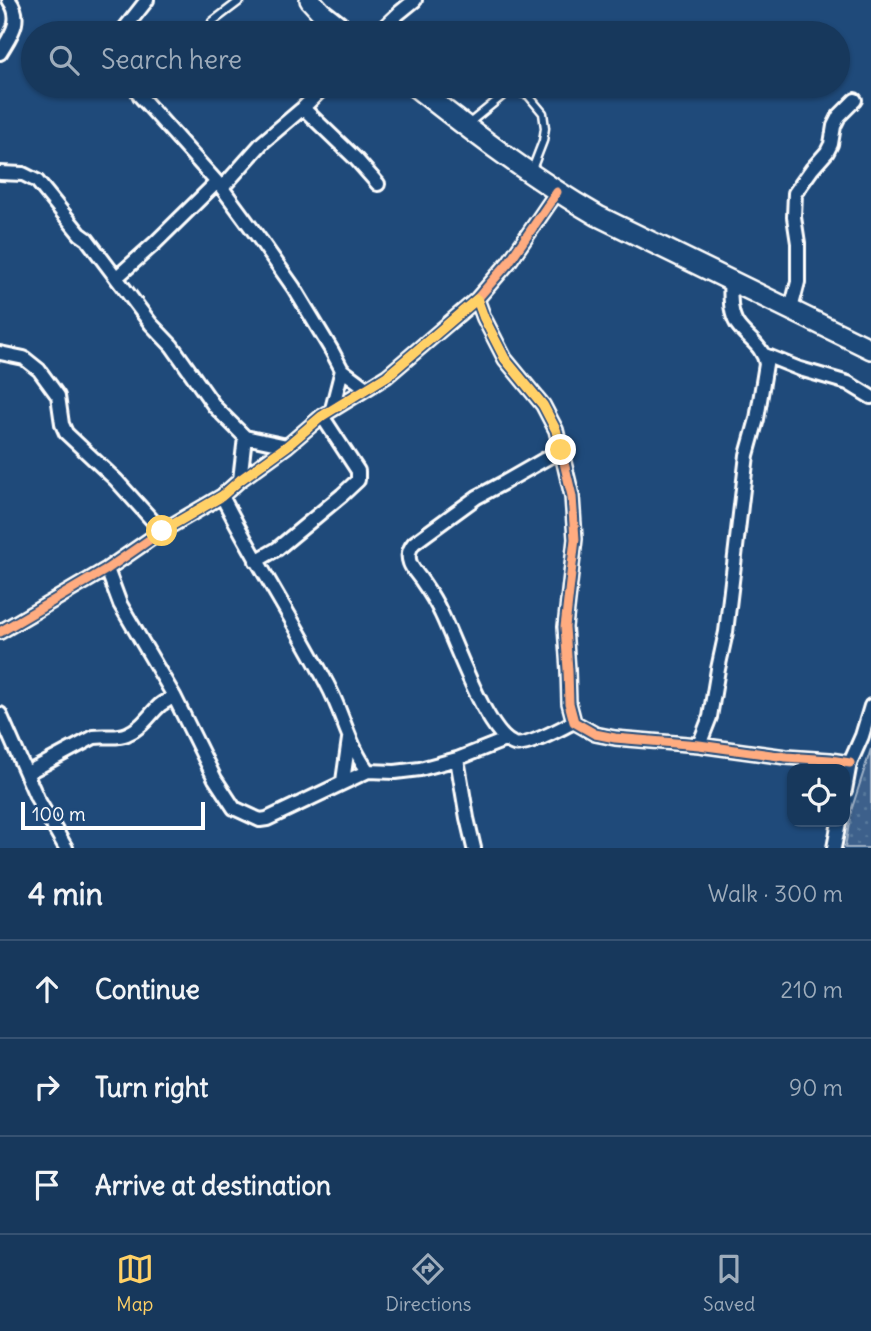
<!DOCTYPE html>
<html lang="en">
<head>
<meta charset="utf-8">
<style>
	:root { --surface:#17385c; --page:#203f62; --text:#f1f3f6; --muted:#9eacbb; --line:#365272; --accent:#ffd166 }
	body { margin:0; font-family:Delius,sans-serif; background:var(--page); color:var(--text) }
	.controls { position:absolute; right:21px; bottom:21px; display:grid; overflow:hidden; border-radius:14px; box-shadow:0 2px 5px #0004 }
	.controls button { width:63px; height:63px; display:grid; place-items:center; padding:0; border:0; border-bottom:2px solid var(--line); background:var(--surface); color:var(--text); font:35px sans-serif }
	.scale { position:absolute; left:21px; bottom:18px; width:184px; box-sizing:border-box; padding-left:7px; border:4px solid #fff; border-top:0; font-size:19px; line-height:24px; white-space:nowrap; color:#fff; -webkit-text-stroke:5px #1f4a7a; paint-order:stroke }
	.stop { position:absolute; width:21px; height:21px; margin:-16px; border:5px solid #ffd166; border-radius:50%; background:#fff }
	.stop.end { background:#ffd166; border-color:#fff; box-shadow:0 2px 7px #0008 }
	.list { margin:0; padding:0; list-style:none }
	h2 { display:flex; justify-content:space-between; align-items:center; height:91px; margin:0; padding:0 28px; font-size:30px }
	h2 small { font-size:23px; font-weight:400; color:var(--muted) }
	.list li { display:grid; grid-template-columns:46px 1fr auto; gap:21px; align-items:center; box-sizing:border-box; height:98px; padding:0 28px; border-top:2px solid var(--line) }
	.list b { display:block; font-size:26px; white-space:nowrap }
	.list em { font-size:23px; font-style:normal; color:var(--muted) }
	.icon { flex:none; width:38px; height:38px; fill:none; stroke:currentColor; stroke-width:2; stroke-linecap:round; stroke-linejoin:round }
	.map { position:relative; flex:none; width:871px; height:848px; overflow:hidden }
	.search { position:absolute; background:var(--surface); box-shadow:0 2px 5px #0004; left:21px; right:21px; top:21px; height:77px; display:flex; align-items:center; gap:18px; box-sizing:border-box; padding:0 24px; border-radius:38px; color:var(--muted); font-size:26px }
	.sheet { height:385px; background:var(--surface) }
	nav { display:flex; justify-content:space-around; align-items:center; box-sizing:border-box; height:98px; border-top:2px solid var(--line); background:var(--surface); font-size:19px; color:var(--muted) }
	nav a { display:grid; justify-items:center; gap:4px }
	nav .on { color:var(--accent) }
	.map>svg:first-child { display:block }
</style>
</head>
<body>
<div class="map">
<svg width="871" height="848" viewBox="0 0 871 848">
	<defs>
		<pattern id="grass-dots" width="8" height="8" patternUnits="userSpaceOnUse" patternTransform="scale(1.75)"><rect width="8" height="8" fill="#3c618b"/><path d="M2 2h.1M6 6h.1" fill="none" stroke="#59799c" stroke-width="1.8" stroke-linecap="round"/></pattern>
	</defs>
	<rect width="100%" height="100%" fill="#1f4a7a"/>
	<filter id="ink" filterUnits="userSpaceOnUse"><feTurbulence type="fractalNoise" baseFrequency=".0143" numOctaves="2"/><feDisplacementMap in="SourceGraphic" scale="14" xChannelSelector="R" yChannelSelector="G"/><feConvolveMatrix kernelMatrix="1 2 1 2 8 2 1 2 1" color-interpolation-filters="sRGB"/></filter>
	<g filter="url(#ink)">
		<path fill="url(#grass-dots)" stroke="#9eb0c5" stroke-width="2" d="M871,749V848H845L851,811Z"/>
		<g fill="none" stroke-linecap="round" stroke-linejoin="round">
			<g stroke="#fff" stroke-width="11">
				<path id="lane" d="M212,22L241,0
					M467,125L506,93L518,92L528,95L543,113L545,128L543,141L531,172"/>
			</g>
			<g stroke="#fff" stroke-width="18">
				<path id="street" d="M121,33L147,0
					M378,33L399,13L415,0
					M0,53C10,36 24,20 9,0
					M135,86L140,96L222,188L261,241L294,288L332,351L342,370L366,388
					M303,108L356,159L378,184
					M0,173L23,174L37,181L80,234L87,239L151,324L172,346L215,407L245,437L287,446
					M222,188L263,142L303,108L325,86
					M117,277L155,243L216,183
					M477,299L484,318L505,359L543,405L556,430L561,450L572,496L575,539L565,627L568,670L569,703L574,722L595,734L615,738L699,745L786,757L830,760L850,763
					M791,309L798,282V243L794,217L795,193L812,169L827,152L831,144L834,126L839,116L855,100
					M0,353L24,358L39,370L58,396L62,424L66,433L116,480L162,531
					M765,355L800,369L848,383L871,397
					M332,409L342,370
					M561,450L505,482L477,497L414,543C409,549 407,555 410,563C412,569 418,575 422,581C429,591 436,602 441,613C455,641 487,735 514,744C527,748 561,728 574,722
					M240,480L245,437
					M222,496C254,560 294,620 327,684C343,713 348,744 368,771
					M256,561L277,549L342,495L358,480V471L322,416
					M107,569L120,604L174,696L215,779L234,808L260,820L267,819L368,771L395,772L420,769L457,759L505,740
					M0,632L107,569L162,531L222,496L240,480L287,446L322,416L387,376L477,299L509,262L557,192
					M0,714L37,798L66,848
					M699,745L710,717L718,669L726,632L747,455L757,419L766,364C763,345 747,339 737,324C729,311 731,294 730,279
					M457,759L467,818L474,848
					M27,773L94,737C106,735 116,739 127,734C142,728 149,715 160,705C164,702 170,699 174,696
					M343,781L349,739
					M845,790L850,763L862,736L871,706
					M834,848L839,822"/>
			</g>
			<g stroke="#fff" stroke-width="24">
				<path id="primary" d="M310,0L321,12L348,33
					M414,86C474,133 532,178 598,216L871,349"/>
			</g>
			<use href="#lane" stroke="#1f4a7a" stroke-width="6"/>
			<use href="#street" stroke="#1f4a7a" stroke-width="12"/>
			<use href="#primary" stroke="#1f4a7a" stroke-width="19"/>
			<g stroke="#1f4a7a" stroke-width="13">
				<path id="cycleway" d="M477,299L484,318L505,359L543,405L556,430L561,450L572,496L575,539L565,627L568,670L569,703L574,722L595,734L615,738L699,745L786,757L830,760L850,763
					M0,632L107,569L162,531L222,496L240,480L287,446L322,416L387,376L477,299L509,262L557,192"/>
			</g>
			<use href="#cycleway" stroke="#ffac80" stroke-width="9"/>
		</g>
	</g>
	<g fill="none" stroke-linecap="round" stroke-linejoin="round" filter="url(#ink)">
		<path stroke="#ffd166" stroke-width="9" d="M162,531L222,496L240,480L287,446L322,416L387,376L477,299L484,318L505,359L543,405L556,430L561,450"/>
	</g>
</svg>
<div class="controls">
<button><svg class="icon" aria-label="locate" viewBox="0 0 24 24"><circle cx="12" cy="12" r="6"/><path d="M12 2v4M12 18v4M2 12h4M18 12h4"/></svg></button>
</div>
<div class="scale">100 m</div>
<div class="stop" style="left:162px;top:531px"></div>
<div class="stop end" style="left:561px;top:450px"></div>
<div class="search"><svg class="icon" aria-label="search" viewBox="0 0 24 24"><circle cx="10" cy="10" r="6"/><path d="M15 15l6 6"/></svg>Search here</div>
</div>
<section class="sheet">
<h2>4 min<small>Walk · 300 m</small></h2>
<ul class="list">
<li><svg class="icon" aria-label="ahead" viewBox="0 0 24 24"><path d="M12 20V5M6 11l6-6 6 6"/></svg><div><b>Continue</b></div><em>210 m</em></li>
<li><svg class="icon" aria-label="right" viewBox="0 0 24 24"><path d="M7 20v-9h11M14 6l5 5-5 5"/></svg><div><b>Turn right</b></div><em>90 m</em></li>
<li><svg class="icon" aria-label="arrive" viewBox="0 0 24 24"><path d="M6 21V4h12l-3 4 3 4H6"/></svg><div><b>Arrive at destination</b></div></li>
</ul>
</section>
<nav>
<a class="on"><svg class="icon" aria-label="map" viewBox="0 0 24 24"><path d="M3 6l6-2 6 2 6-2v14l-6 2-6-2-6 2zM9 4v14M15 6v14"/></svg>Map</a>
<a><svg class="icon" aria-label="directions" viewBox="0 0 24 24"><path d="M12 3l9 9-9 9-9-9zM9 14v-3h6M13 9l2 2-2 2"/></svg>Directions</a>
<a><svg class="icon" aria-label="saved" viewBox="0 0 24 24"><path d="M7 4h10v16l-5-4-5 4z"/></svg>Saved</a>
</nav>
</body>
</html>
